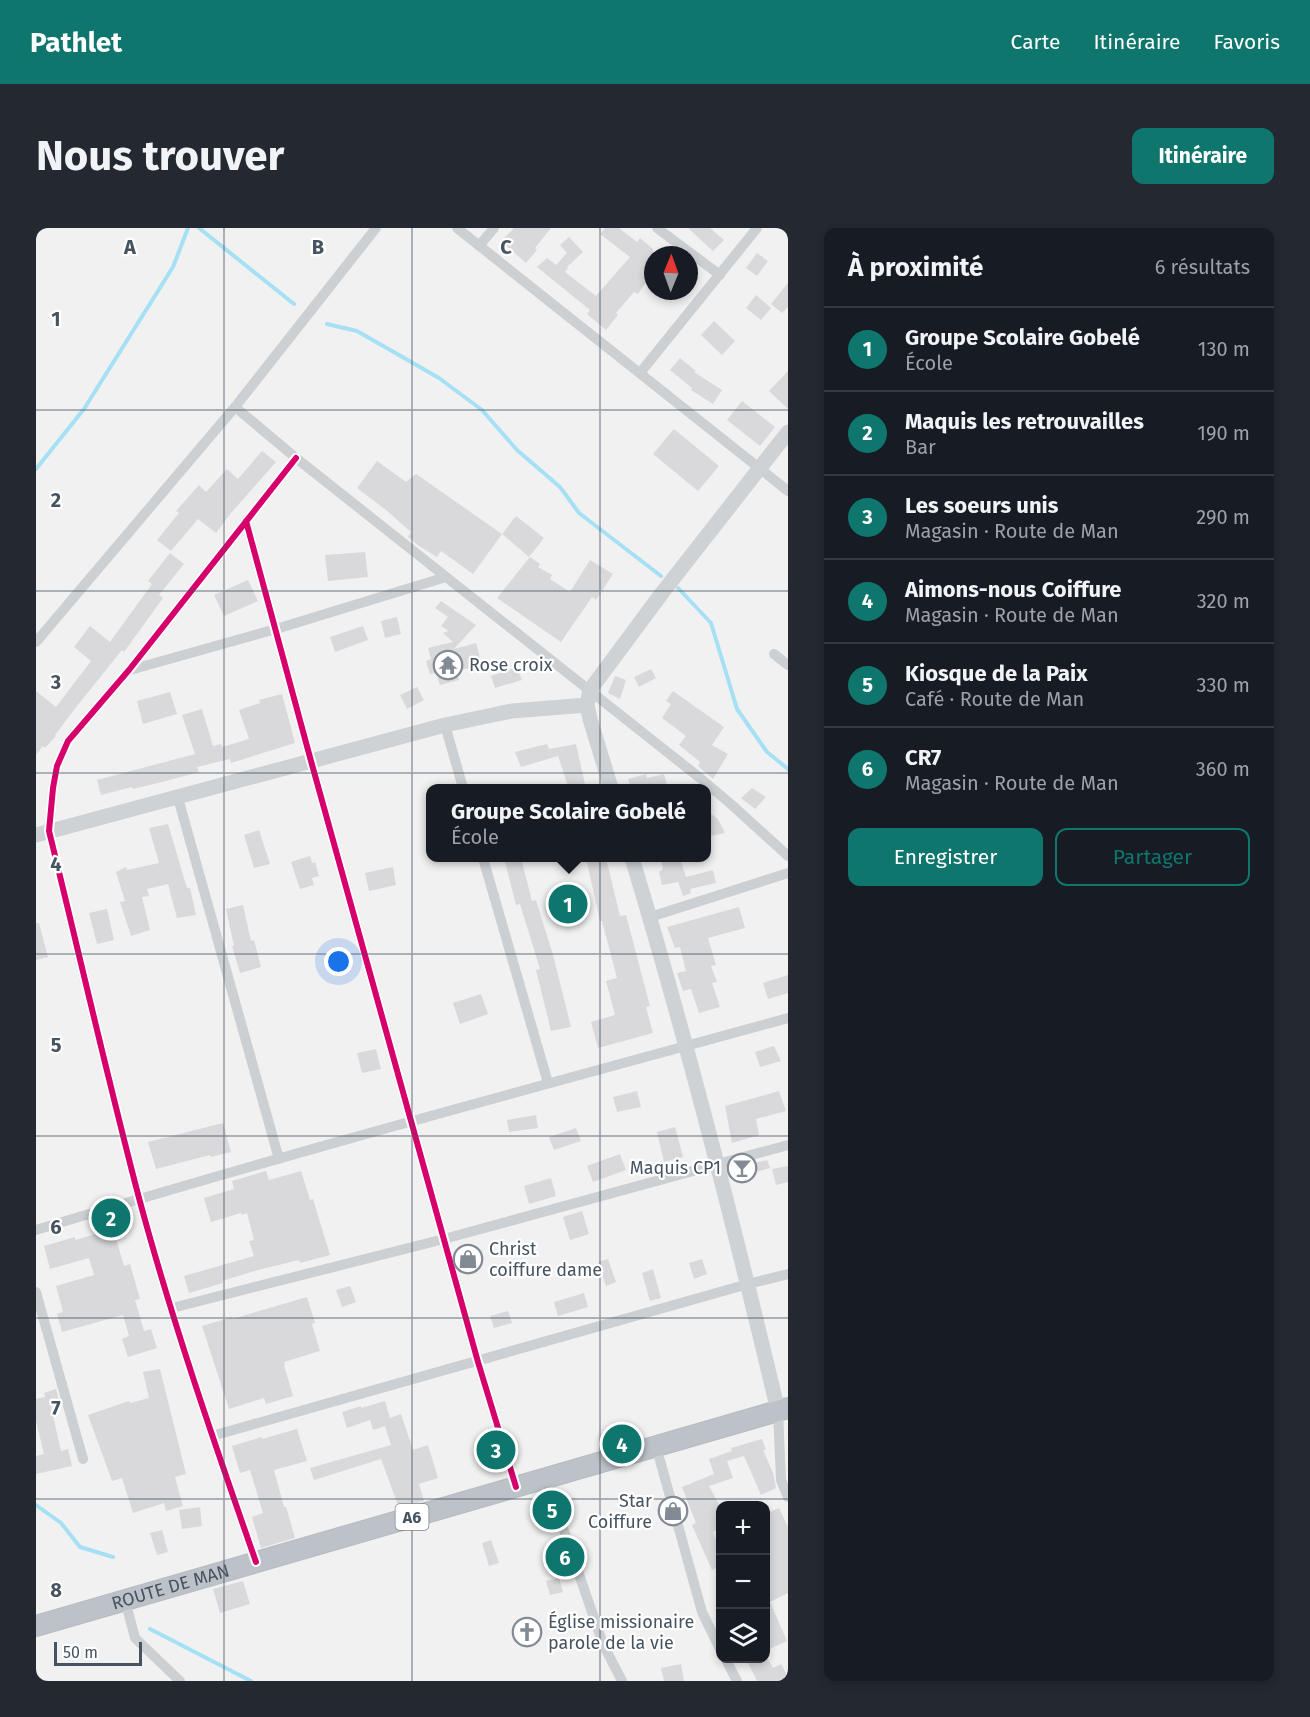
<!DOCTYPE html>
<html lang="fr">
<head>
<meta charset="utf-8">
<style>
	:root { --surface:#171b24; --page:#242831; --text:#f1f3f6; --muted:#9ea1a6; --line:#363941; --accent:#0f766e }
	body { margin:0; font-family:"Fira Sans",sans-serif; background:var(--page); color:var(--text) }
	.controls { position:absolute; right:18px; bottom:18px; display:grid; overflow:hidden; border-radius:12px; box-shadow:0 3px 9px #0003 }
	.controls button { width:54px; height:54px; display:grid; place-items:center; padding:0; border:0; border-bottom:2px solid var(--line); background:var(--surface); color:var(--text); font:30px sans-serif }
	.compass { position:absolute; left:608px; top:18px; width:54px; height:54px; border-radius:50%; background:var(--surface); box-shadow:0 3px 9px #0003; rotate:1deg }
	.scale { position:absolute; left:18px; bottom:15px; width:88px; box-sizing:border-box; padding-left:6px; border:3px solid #465360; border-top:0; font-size:16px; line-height:21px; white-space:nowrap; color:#465360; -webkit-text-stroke:4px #fff; paint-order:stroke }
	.you { position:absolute; left:303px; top:734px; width:21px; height:21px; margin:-15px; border:4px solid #fff; border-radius:50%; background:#1a73e8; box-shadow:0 0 0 9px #1a73e833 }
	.badge { display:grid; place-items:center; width:39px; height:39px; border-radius:50%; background:var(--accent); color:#fff; font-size:20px; font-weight:700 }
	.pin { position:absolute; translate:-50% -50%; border:3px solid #fff; box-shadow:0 2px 6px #0006 }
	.popup { position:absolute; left:390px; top:556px; width:285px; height:78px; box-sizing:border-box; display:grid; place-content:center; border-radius:12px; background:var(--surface); filter:drop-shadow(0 2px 4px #0005); font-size:20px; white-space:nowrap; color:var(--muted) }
	.popup b { font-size:22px; color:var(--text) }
	.popup::after { content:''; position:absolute; left:50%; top:100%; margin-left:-12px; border:12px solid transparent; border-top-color:var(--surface) }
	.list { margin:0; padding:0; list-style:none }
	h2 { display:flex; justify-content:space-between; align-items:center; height:78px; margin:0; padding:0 24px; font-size:26px }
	h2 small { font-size:20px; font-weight:400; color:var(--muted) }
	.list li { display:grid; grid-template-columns:39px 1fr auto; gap:18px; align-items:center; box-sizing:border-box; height:84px; padding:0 24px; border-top:2px solid var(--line) }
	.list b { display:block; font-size:22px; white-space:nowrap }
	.list p { margin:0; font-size:20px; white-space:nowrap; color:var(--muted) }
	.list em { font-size:20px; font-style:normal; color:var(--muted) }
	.actions { display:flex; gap:12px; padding:18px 24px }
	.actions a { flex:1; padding:14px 0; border:2px solid var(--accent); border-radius:12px; text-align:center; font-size:21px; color:var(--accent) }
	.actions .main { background:var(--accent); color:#fff }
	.icon { flex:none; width:33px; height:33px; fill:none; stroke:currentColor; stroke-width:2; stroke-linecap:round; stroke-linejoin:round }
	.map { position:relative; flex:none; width:752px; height:1453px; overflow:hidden; border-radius:12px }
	header { display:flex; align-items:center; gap:36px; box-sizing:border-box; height:84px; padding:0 30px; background:var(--accent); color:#fff }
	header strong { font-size:28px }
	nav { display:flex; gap:33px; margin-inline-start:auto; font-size:21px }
	.intro { display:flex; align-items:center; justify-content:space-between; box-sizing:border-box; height:144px; padding:0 36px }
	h1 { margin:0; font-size:42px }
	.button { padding:15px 27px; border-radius:12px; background:var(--accent); color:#fff; font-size:21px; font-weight:700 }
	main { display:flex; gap:36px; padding:0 36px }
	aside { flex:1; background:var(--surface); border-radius:12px; box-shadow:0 3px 9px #0003 }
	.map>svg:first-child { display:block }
</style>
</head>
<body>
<header>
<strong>Pathlet</strong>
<nav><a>Carte</a><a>Itinéraire</a><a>Favoris</a></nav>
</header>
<div class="intro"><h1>Nous trouver</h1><a class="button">Itinéraire</a></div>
<main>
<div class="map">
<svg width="752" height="1453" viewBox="0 0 752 1453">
	<rect width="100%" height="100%" fill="#f2f1f1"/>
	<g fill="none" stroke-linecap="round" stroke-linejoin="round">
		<path stroke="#a5e0f4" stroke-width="4" d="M163,0L258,76
			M291,96L321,103L403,150L446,182L481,222L524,259L543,285L625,348
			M0,241L48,181L137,39L152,0
			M642,360L675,395L701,481L731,524L752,541
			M0,1277L25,1295L44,1319L77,1329
			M114,1401L215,1453"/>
	</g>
	<path fill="#d9d9db" d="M478,0H515L499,20L501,22L490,35L465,13Z
		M569,0H583L601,14L604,10L617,21V44L602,66L598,64L580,85L582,87L570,102L551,86L554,82L501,39L511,30L520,37L531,25L524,17L533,9L547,24L531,39L532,40L529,44L560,68L594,29L564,6Z
		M652,0H674L688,12L677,23Z
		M721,25L732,33L721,48L710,40Z
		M752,55V79L746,85L735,76Z
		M720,67L735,80L725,92L710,80Z
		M678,93L699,113L686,127L665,107Z
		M644,130L660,143L658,144L686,162L677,176L655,162L656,160L634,142Z
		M752,143V181L733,163Z
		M706,173L739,199L724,218L691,192Z
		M638,201L683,238L662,263L617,226Z
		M226,223L240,234L195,285L180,305L162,291L135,323L121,312L143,285L140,283L163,257L170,264L191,241L202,251Z
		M341,233L370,254L380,246L466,306L437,346L405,323L401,329L383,318L372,309L375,304L350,282L321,260Z
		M480,288L508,310L493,329L466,306Z
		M329,324L332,349L292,353L289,327Z
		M134,325L148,336L123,367L127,370L88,424L86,422L41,478L19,507L20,508L9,520L7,518L0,527V463L20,479L55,433L38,419L54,398L74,414L116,356L112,353Z
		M494,329L504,336L502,339L516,347L514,351L534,364L554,332L577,346L560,372L556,369L525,414L461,370Z
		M212,352L222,373L188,388L178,367Z
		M405,373L440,397L418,421L440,415L446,437L421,443L423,452L404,457L400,445L394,446L390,433L395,431L392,420L417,414L407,405L413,403L405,398L412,389L399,380Z
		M361,389L365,406L349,410L345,393Z
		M327,398L332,412L299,424L294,409Z
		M481,439L486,452L459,460L455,448Z
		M615,441L620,450L603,459L598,449Z
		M579,448L590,452L584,471L572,465Z
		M381,459L388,472L371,481L364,467Z
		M637,463L688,499L676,517L692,526L677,551L662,538L664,534L643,517L650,508L626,490L635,476L630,473Z
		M134,464L141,486L107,496L101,473Z
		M246,466L259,515L195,535L194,531L161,539L163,544L130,553L97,561L96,559L65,567L61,552L159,526L146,487L166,481L177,518L185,516L186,519L213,511L203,482L224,475L223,472Z
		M511,516L513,521L540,516L550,561H533L522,528L485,539L479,524Z
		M610,546L611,550L628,546L632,561H595L592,551Z
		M716,560L730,569L719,581L705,570Z
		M670,582L682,591L689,605L670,609Z
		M132,596L148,650L151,660H154L160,687L141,690L132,656L111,661L113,668L106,669L114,702L95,708L84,674L89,673L80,644L90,639L91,642L123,635L113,600Z
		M223,602L234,636L218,640L208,607Z
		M274,628L276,635L279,634L283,648L276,650L278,657L264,661L255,634Z
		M468,630H485L496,673L500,672L517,727L535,799L515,803L500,742L504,741L484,676L480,677Z
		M550,630H570L584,688L590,687L614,778L610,779L617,805L562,820L555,794L579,787L570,753L581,750L566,693H564Z
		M625,630H644L650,649L677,642L680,655L654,661L655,665L647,668L642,654L626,657L623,644L627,641Z
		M357,639L360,657L333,663L329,645Z
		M207,677L215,713L218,712L225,739L204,745L196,718H198L190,681Z
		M703,679L709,700L672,710L680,737L675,738L681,754L676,755L684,779L663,785L655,761L647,763L641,745L650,743L644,719L639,720L631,699Z
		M71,681L78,712L61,716L53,685Z
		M0,695H3L12,729L0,732Z
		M752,747V765L732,771L727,755Z
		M445,766L452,786L424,796L417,775Z
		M738,818L745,833L724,839L719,824Z
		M340,821L345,841L326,845L321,825Z
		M601,863L605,879L581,884L577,869Z
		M743,863L750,883L720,891L723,907L696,915L689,878Z
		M500,887L502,900L473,904L471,892Z
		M187,895L195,924L175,929L174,927L120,941L112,914Z
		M639,899L647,929L628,934L621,904Z
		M540,900L545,913L518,922L513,909Z
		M584,926L590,942L557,954L551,938Z
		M731,932L734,940L713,946L714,948L705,951L701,939Z
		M752,938V954L740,957L736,941Z
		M230,943L233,952L265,943L274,972L277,971L294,1027L264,1035L263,1032L222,1042L186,1053L187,1055L153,1065L148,1048L218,1028L213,1013L218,1012L211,985L206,987L205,985L175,994L168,970L198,961L196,953Z
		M515,950L520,968L493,976L488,958Z
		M546,983L553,1006L534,1012L527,989Z
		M77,1001L88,1038L94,1036L104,1071L99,1072L108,1103L115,1101L121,1120L92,1129L86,1111L93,1108L87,1087L26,1104L21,1086L27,1084L20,1058L58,1047L53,1030L14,1041L8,1018L39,1009V1012Z
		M572,1031L580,1054L570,1058L562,1034Z
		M666,1031L671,1046L658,1051L653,1035Z
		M617,1041L625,1070L614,1073L606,1045Z
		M314,1058L320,1074L306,1079L300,1062Z
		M548,1065L552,1079L522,1088L518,1074Z
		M271,1069L279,1095L276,1096L284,1123L248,1134L249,1137H248L257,1168L230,1176L228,1170L193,1181L166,1098L196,1089V1091Z
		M472,1083L476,1095L458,1100L454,1088Z
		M124,1141L150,1246L139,1249L147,1278L130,1283L128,1275L97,1285L86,1250L76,1253L52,1187L93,1173L94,1175L113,1170L107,1144Z
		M20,1161L24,1177L15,1179L25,1223L32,1221L36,1238L0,1246V1228L8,1226L0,1193V1171L9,1169L8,1165Z
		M349,1173L354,1190L365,1186L377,1222L392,1217L402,1250L383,1256L388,1273L363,1280L345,1231L278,1252L274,1240L355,1217L349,1198L337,1202L334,1192L311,1200L306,1184L325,1178V1180Z
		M261,1201L271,1233L238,1242L248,1279H250L259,1310L225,1320L216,1289L227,1285L214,1242L204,1245L196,1218L226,1209V1211Z
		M726,1211L730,1222H727L737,1245L740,1260L725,1267L708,1228L691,1233L697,1250L673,1258L684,1278V1300L677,1304L684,1324V1338L676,1342L656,1297L660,1295L646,1259L678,1246L673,1231L696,1223L695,1220Z
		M164,1279L166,1298L146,1301L143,1282Z
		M743,1280L752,1299V1365L734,1374L751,1413L729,1423V1286Z
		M126,1302L132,1324L121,1327L114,1305Z
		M455,1312L463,1335L453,1338L446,1315Z
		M523,1350L527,1364L514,1367L510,1353Z
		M207,1353L214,1376L184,1385L177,1361Z
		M710,1431H732L737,1440L745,1436L752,1449V1453H721Z
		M645,1436L648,1453H628L625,1440Z"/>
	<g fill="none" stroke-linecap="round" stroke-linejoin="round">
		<g stroke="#b6bbc2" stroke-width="22">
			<g id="highway">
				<path id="s1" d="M0,1398L752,1180"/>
			</g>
		</g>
		<path stroke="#cdd0d3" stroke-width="10" d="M421,0L752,263
			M621,0L684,47
			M443,18L458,0
			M604,145L721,0
			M199,179L260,230L664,550L696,577L752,628
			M210,293L275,533L442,1134L480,1259
			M0,414L199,179L340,0
			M738,426L752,437
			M94,442L240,401L410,349
			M409,497L427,560
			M142,570L243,931
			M447,630L512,855
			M614,689L752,645
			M0,1002C249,926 501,859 752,790
			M0,1064L47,1231
			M136,1080L408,1011L752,917
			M742,1183L745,1252L752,1269
			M176,1208L712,1056L752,1046
			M620,1218L666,1384L684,1421
			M510,1250L567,1416L586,1453
			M220,1334C178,1214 136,1093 103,970C71,848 43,725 13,603L17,560L21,538L32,513L93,442L260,230
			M89,1372L99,1410L144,1453
			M689,1430L701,1453"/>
		<path stroke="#ced2d5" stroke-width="15" d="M575,560L554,491L551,477L554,462L626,365L752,204
			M0,607L409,497L476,483L551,477
			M596,630C651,812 698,997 742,1183"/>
		<use href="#highway" stroke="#bdc2c9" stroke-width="20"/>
		<g stroke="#fff" stroke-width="10">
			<path id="cycleway" d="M210,293L275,533L442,1134L480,1259
				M220,1334C178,1214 136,1093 103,970C71,848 43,725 13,603L17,560L21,538L32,513L93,442L260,230"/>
		</g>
		<use href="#cycleway" stroke="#d6006c" stroke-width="6"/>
	</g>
	<path fill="none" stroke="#465360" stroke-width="1.5" stroke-opacity="0.55" d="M188,0V1453M376,0V1453M564,0V1453M0,182H752M0,363H752M0,545H752M0,726H752M0,908H752M0,1090H752M0,1271H752"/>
	<defs>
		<g id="temple-ring" transform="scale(1.5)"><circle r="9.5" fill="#fff" stroke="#828a93" stroke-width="1.5"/><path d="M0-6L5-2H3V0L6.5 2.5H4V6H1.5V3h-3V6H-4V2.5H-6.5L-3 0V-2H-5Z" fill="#828a93"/></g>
		<g id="bar-ring" transform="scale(1.5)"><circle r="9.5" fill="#fff" stroke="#828a93" stroke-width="1.5"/><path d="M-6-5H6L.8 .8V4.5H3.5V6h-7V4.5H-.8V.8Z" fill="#828a93"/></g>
		<g id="shop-ring" transform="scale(1.5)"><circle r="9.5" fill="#fff" stroke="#828a93" stroke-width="1.5"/><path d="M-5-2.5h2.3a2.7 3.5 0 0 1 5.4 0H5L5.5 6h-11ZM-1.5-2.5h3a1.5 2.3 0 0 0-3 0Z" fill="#828a93"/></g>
		<g id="church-ring" transform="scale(1.5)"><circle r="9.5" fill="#fff" stroke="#828a93" stroke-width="1.5"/><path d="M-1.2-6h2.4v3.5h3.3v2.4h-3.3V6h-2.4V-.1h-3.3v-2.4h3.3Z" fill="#828a93"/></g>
	</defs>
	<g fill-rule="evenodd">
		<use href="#temple-ring" x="412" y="437"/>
		<use href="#bar-ring" x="706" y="940"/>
		<use href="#shop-ring" x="432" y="1031"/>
		<use href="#shop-ring" x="637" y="1283"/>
		<use href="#church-ring" x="491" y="1404"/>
	</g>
	<g text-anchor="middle" stroke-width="4.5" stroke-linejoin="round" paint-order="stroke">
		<rect fill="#fff" stroke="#7e8790" stroke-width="1.5" x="359.5" y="1276" width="33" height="26" rx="4.5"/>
		<g font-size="16" font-weight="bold" fill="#465360">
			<text x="376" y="1295">A6</text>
		</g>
		<g font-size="18" fill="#465360" stroke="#fff" text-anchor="start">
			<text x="433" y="443">Rose croix</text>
			<text x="685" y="946" text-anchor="end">Maquis CP1</text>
			<text x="453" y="1027">Christ<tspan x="453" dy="21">coiffure dame</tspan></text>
			<text x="616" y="1279" text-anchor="end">Star<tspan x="616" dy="21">Coiffure</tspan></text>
			<text x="512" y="1400">Église missionaire<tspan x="512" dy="21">parole de la vie</tspan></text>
		</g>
		<g font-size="18" fill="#465360" stroke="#fff">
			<text dy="6" stroke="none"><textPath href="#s1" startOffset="140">ROUTE DE MAN</textPath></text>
		</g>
	</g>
	<g font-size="20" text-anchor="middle" font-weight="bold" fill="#465360" stroke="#fff" stroke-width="4.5" stroke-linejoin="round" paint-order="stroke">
		<text x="94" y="26">A</text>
		<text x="282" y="26">B</text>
		<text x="470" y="26">C</text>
		<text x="20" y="98">1</text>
		<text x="20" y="279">2</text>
		<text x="20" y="461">3</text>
		<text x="20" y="643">4</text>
		<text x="20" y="824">5</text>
		<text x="20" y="1006">6</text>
		<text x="20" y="1187">7</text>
		<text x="20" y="1369">8</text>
	</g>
</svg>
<div class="controls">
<button>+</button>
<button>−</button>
<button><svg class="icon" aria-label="layers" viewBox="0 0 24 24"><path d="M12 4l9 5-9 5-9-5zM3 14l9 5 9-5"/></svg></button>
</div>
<svg class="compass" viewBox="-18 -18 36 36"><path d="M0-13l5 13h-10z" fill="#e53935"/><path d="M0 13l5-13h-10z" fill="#9ea1a6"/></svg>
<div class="scale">50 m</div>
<div class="you"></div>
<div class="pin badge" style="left:532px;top:676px">1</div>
<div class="popup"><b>Groupe Scolaire Gobelé</b>École</div>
<div class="pin badge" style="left:75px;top:990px">2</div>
<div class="pin badge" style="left:460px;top:1222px">3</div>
<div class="pin badge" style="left:586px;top:1216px">4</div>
<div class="pin badge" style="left:516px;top:1282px">5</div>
<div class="pin badge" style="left:529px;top:1329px">6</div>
</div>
<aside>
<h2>À proximité<small>6 résultats</small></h2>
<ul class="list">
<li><span class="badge">1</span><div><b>Groupe Scolaire Gobelé</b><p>École</p></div><em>130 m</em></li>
<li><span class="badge">2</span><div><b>Maquis les retrouvailles</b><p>Bar</p></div><em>190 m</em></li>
<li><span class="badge">3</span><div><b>Les soeurs unis</b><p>Magasin · Route de Man</p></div><em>290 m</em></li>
<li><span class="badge">4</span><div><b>Aimons-nous Coiffure</b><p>Magasin · Route de Man</p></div><em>320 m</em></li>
<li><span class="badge">5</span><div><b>Kiosque de la Paix</b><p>Café · Route de Man</p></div><em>330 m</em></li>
<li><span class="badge">6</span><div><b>CR7</b><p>Magasin · Route de Man</p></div><em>360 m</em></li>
</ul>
<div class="actions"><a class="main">Enregistrer</a><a>Partager</a></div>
</aside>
</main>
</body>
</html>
